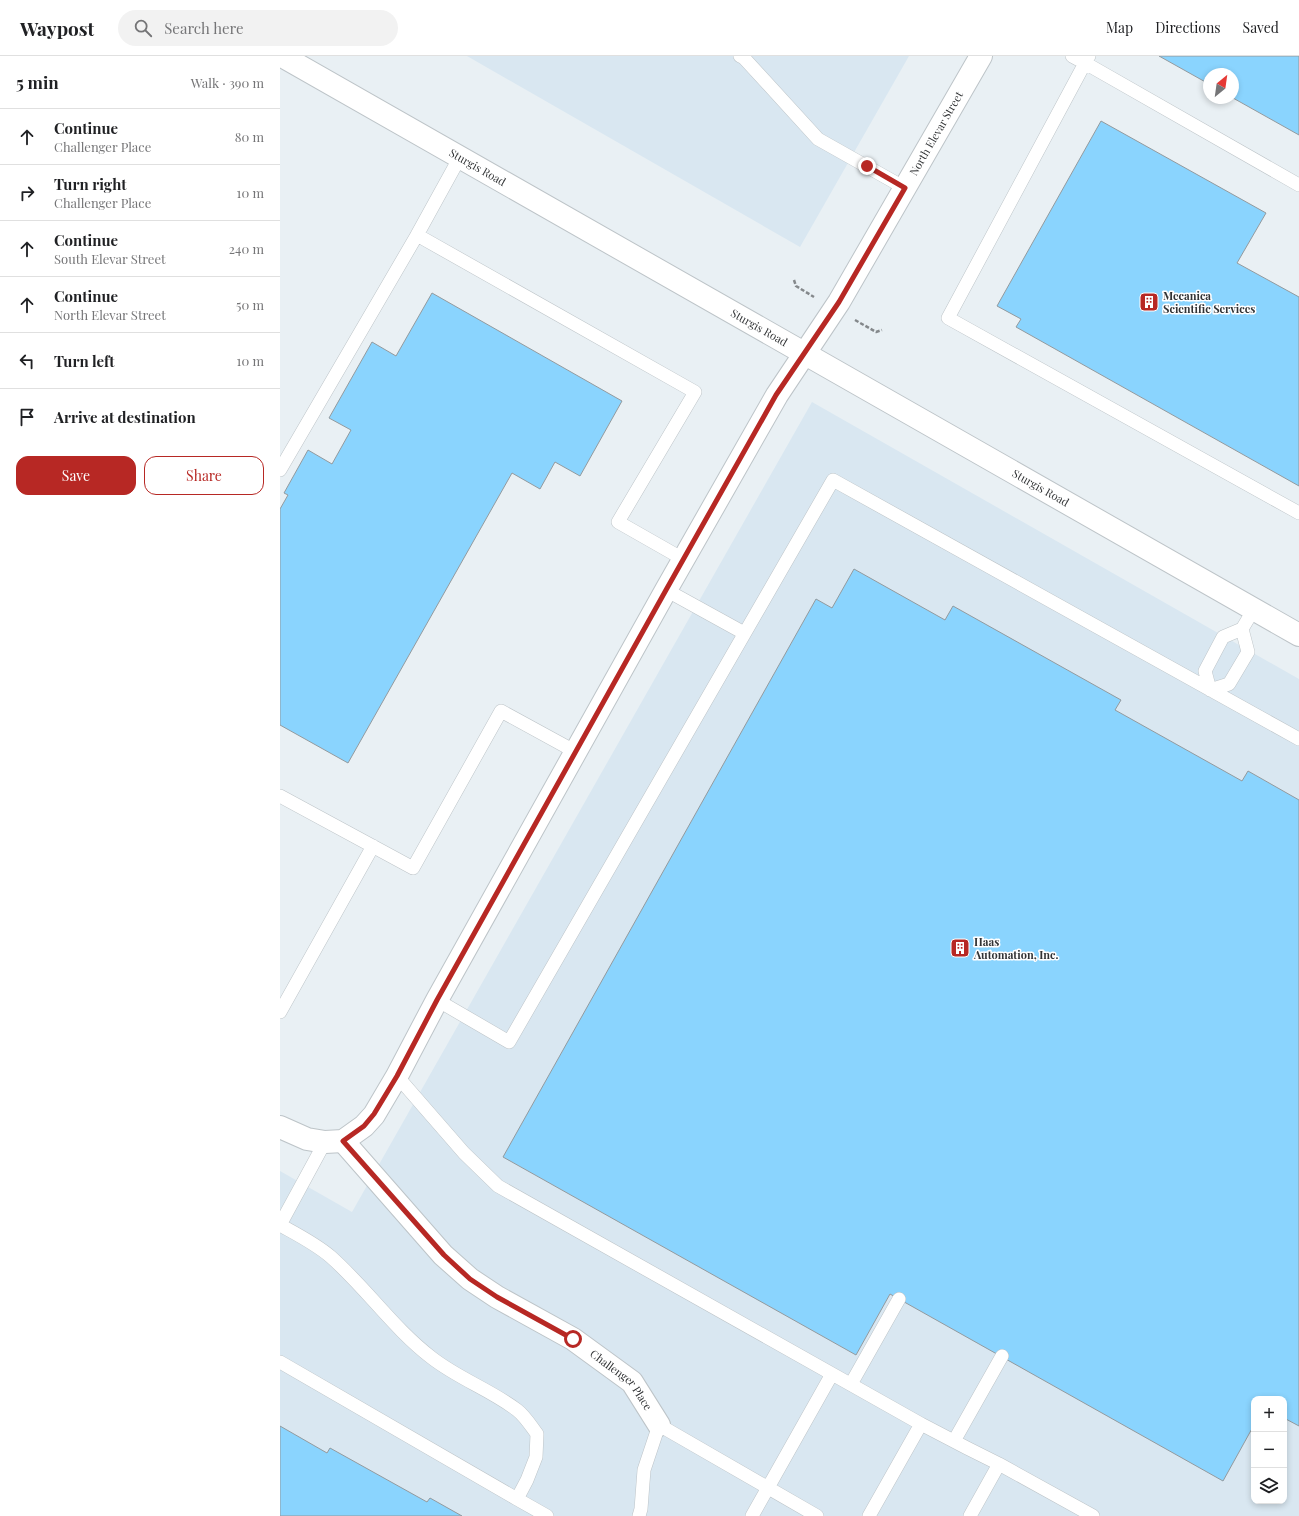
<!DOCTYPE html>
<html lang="en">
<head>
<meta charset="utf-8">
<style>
	:root { --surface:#fff; --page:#f2f2f2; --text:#202124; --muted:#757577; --line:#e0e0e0; --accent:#b72824 }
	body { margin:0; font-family:"Playfair Display",serif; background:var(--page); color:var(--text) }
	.controls { position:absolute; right:12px; bottom:12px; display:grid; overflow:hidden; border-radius:8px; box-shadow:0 2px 6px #0003 }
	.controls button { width:36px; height:36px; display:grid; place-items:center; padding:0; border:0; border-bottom:1px solid var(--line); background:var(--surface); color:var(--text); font:20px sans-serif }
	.compass { position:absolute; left:923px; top:12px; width:36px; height:36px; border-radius:50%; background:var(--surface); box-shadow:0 2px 6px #0003; rotate:29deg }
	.stop { position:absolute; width:12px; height:12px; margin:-9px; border:3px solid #b72824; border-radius:50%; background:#fff }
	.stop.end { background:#b72824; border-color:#fff; box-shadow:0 1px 4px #0008 }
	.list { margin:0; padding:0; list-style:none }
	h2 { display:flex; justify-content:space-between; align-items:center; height:52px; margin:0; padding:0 16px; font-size:17px }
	h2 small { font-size:13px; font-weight:400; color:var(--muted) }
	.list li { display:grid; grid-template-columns:26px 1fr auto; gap:12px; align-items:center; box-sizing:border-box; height:56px; padding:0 16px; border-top:1px solid var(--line) }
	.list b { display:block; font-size:15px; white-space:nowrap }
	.list p { margin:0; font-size:13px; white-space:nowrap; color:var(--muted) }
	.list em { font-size:13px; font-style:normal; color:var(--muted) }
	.actions { display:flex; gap:8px; padding:12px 16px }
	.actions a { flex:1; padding:9px 0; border:1px solid var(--accent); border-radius:12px; text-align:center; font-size:14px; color:var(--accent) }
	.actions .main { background:var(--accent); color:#fff }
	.icon { flex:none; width:22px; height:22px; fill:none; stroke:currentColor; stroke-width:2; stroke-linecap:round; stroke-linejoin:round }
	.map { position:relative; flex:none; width:1019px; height:1460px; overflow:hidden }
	header { display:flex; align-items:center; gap:24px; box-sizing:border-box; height:56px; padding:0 20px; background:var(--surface); border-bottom:1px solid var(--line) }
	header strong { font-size:19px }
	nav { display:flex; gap:22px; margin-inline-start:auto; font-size:14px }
	.search { width:280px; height:36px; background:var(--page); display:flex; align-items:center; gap:10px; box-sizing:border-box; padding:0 14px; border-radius:22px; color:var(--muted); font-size:15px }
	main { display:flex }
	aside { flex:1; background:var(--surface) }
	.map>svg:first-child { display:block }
</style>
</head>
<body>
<header>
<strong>Waypost</strong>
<div class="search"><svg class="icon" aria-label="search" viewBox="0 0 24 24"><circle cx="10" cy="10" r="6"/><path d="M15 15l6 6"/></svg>Search here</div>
<nav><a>Map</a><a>Directions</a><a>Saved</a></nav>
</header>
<main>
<aside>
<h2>5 min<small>Walk · 390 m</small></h2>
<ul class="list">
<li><svg class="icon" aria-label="ahead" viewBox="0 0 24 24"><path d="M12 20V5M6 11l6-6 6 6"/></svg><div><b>Continue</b><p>Challenger Place</p></div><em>80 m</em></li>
<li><svg class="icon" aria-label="right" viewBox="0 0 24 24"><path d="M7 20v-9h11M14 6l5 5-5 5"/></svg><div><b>Turn right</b><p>Challenger Place</p></div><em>10 m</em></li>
<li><svg class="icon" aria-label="ahead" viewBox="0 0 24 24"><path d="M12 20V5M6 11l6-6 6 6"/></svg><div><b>Continue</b><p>South Elevar Street</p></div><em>240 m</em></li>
<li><svg class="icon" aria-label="ahead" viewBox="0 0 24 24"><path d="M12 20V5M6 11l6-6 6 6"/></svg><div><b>Continue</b><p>North Elevar Street</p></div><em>50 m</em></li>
<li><svg class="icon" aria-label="left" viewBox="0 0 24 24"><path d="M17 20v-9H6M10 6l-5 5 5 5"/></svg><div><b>Turn left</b></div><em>10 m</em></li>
<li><svg class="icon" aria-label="arrive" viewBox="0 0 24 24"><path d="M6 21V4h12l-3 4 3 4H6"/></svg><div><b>Arrive at destination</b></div></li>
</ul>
<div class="actions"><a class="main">Save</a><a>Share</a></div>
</aside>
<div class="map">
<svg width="1019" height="1460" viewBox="0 0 1019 1460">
	<rect width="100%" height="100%" fill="#e9f0f4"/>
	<path fill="#d9e7f1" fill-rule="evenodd" d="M187,0H629L520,191Z
		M532,346L1019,623V1460H0V1115L72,1156ZM974,1343H1004V1445H974Z"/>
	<path fill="#8ad4fe" stroke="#939a9e" d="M879,0H1019V79L953,42V18H929V28Z
		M821,65L986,157L957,207L1019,241V430L736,271L741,263L717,250Z
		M152,237L342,345L300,420L275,406L260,433L232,417L68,707L0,669V453L8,439L4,437L28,394L52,408L71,374L49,362L92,286L116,300Z
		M574,513L665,564L673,550L841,644L835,654L962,725L968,715L1019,744V1370L1004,1362V1343H974V1369L943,1425L610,1238L576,1299L223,1101L536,543L552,552Z
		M0,1370L47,1397L50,1392L147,1446L150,1442L182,1460H0Z"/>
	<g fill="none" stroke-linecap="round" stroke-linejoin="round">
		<g stroke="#bdc4c8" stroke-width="14">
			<path id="lane" d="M460,0L464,2L538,83L625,132
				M792,0L805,7L668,262L1019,457
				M809,0L805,7L1019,129
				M180,101L137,179L415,336L338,466L403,503
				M0,414L137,179
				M386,534L464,577
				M962,573L968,596L949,628L930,634L925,615L943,581L962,573L974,553
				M0,740L133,812L221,655L296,696
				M157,944L229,986L553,424L1019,683
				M0,956L93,790
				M117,1020L184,1097L218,1130L641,1368L687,1392L719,1408L813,1460
				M0,1169C18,1179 36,1188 51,1201C87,1233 114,1273 152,1302C179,1323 211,1334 237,1354C245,1360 251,1370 257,1378L256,1401L247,1424L237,1443L267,1460
				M0,1169L45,1086
				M0,1306L237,1443
				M571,1328L619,1243
				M674,1385L722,1300
				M359,1460L361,1453L364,1414L379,1369L537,1460
				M472,1460L552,1318
				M589,1460L641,1368
				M690,1460L719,1408"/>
		</g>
		<g stroke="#bdc4c8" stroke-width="24">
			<g id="street">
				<path id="s1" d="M0,1071L27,1083L45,1086L63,1085L84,1070L94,1059L117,1020L157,944L386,534L497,339L559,246L701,0"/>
				<path id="s2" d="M63,1085L163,1199L190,1223L217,1241L293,1283L352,1326L379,1369"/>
			</g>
		</g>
		<g stroke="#bdc4c8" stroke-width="24">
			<g id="secondary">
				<path id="s3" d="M2,0L1019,579"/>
			</g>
		</g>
		<path stroke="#84888b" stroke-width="2.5" stroke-dasharray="4 2" stroke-linecap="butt" d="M514,224L516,230L534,241
			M575,264L596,276L602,274"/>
		<use href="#lane" stroke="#fff" stroke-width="13"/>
		<use href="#street" stroke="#fff" stroke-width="22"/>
		<use href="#secondary" stroke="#fff" stroke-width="22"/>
	</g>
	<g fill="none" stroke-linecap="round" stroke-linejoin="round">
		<path stroke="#b72824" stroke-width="5" d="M293,1283L217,1241L190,1223L164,1199L63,1085L84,1070L94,1058L117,1020L157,944L386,534L496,339L559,246L625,132L587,110"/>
	</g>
	<defs>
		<g id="building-square" transform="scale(1)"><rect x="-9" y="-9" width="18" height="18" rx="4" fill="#b72824" stroke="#fff"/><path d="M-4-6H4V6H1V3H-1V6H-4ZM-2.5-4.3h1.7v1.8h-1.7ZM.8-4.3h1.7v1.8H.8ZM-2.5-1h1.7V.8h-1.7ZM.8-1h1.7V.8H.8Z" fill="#fff"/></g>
	</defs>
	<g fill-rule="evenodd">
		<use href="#building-square" x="869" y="246"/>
		<use href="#building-square" x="680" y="892"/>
	</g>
	<g text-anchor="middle" stroke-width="3" stroke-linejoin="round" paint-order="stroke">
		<g font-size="11" fill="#313335" stroke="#fff">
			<text dy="4" stroke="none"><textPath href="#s1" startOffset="1238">North Elevar Street</textPath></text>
			<text dy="4" stroke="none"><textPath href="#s3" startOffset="225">Sturgis Road</textPath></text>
			<text dy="4" stroke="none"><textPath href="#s3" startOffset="549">Sturgis Road</textPath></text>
			<text dy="4" stroke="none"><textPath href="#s3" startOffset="873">Sturgis Road</textPath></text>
			<text dy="4" stroke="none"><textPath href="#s2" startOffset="371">Challenger Place</textPath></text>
		</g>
		<g font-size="11" font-weight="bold" fill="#313335" stroke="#fff" text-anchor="start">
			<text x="883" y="244">Mecanica<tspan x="883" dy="13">Scientific Services</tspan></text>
			<text x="694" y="890">Haas<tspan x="694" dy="13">Automation, Inc.</tspan></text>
		</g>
	</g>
</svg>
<div class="controls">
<button>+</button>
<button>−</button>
<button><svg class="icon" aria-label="layers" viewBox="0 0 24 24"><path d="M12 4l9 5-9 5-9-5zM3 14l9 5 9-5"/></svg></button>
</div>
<svg class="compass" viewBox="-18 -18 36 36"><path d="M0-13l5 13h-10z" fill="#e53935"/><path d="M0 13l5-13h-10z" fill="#757577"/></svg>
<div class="stop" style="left:293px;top:1283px"></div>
<div class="stop end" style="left:587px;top:110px"></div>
</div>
</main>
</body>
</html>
